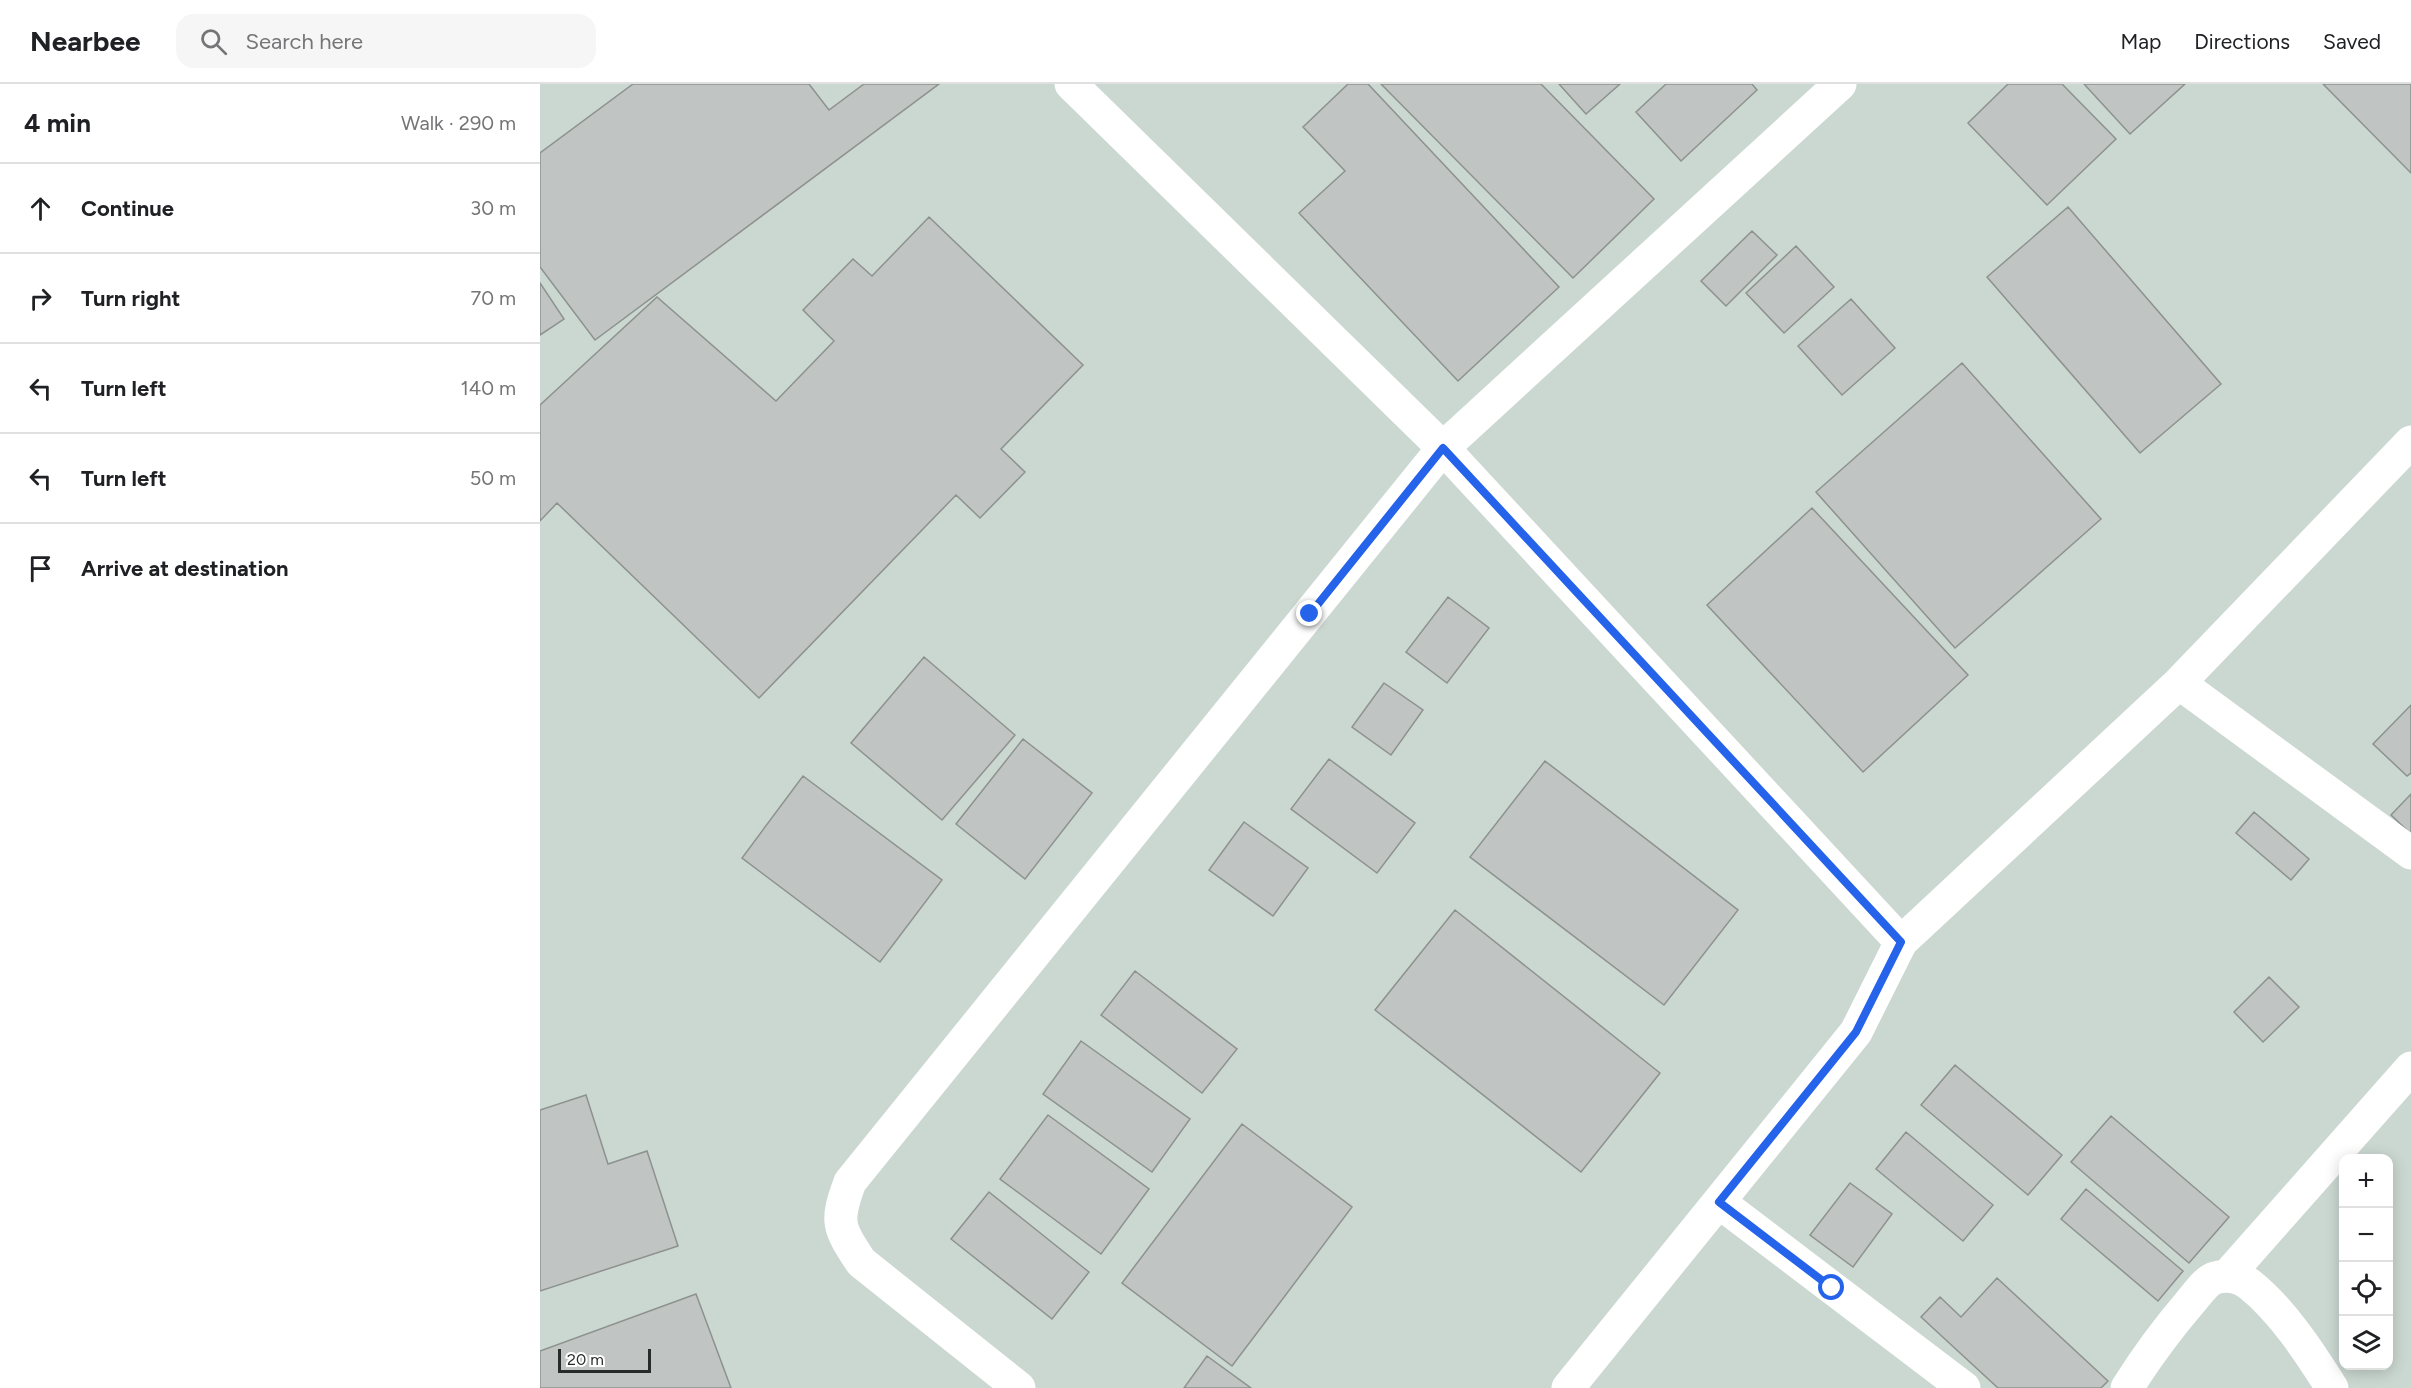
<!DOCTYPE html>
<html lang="en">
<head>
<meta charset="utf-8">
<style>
	:root { --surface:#fff; --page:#f6f6f6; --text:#202124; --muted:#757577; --line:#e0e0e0 }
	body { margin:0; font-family:Figtree,sans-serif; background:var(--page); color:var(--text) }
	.controls { position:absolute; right:18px; bottom:18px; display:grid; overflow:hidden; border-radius:12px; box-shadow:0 3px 15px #0003 }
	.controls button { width:54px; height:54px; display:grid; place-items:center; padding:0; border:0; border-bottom:2px solid var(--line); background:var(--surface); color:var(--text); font:30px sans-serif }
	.scale { position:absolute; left:18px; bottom:15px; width:93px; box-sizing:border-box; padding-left:6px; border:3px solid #292b2a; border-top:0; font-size:16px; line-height:21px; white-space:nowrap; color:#292b2a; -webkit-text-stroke:4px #fff; paint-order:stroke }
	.stop { position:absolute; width:18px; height:18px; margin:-14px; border:4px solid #2563eb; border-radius:50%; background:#fff }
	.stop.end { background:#2563eb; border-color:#fff; box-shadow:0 2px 6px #0008 }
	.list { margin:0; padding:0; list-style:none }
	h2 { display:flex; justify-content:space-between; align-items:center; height:78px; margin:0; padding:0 24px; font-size:26px }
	h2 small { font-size:20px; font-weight:400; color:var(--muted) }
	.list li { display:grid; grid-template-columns:39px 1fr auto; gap:18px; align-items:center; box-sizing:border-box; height:90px; padding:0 24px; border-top:2px solid var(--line) }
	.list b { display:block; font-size:22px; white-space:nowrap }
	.list em { font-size:20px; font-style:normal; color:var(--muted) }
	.icon { flex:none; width:33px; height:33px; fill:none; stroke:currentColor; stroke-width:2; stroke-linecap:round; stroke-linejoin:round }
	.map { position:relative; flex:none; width:1871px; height:1304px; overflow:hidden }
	header { display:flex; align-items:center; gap:36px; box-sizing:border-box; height:84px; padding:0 30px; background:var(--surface); border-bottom:2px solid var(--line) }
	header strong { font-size:28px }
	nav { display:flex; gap:33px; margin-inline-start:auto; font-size:21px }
	.search { width:420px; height:54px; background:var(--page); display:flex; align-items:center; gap:15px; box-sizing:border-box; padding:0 21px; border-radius:18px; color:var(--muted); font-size:22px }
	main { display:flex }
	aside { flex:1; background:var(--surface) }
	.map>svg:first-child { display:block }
</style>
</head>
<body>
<header>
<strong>Nearbee</strong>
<div class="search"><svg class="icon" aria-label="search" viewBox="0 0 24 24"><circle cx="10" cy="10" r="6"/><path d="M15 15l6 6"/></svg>Search here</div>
<nav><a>Map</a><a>Directions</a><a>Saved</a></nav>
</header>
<main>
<aside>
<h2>4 min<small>Walk · 290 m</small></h2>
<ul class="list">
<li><svg class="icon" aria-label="ahead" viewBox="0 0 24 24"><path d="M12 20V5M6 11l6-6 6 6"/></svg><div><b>Continue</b></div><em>30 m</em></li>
<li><svg class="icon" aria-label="right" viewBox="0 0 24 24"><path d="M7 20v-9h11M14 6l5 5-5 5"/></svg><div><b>Turn right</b></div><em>70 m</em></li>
<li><svg class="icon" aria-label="left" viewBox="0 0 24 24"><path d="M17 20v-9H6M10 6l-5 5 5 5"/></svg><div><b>Turn left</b></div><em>140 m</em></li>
<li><svg class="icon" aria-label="left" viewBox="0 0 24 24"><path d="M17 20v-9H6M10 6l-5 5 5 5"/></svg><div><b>Turn left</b></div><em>50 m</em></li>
<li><svg class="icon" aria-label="arrive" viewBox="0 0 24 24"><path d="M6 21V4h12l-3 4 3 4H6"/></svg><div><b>Arrive at destination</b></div></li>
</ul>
</aside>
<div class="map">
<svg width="1871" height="1304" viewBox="0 0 1871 1304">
	<rect width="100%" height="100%" fill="#dfe4e1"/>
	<path fill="#cbd8d1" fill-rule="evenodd" d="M0,0H1871V1304H0ZM1804,1074H1848V1282H1804Z"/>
	<path fill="#c0c4c2" stroke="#8d928f" stroke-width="1.5" d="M93,0H269L289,26L324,0H399L55,256L0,183V69Z
		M808,0H828L1019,203L918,297L759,129L805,87L763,43Z
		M841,0H1001L1114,115L1033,194Z
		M1019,0H1080L1046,30Z
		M1126,0H1212L1217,6L1141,77L1096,28Z
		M1468,0H1522L1576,55L1507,121L1428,39Z
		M1544,0H1645L1590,50Z
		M1783,0H1871V89Z
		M1528,123L1681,300L1600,369L1447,193Z
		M389,133L543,281L461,365L485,388L440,434L416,411L219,614L17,419L0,437V321L117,213L236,317L294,257L263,226L313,175L332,192Z
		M1212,147L1237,171L1186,222L1161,197Z
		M1256,162L1294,203L1244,249L1206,209Z
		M0,199L24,235L0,251Z
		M1311,215L1355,264L1302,311L1258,262Z
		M1422,279L1561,435L1415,564L1276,408Z
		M1272,424L1428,591L1323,688L1167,521Z
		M908,513L949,544L907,599L866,568Z
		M384,573L475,651L402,736L311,659Z
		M844,599L883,626L851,671L812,643Z
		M1871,621V689L1867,692L1833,660Z
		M483,655L552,709L485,795L416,740Z
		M789,675L875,739L837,789L751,725Z
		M1005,677L1198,826L1124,921L930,773Z
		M263,692L402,796L340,878L202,774Z
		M1871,710V750L1851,731Z
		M1714,728L1769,775L1751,796L1696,749Z
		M704,738L768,784L733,832L669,786Z
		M915,826L1120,989L1041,1088L835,926Z
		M595,887L697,965L662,1009L561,931Z
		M1729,893L1759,923L1723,958L1694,928Z
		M541,957L650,1035L612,1088L503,1010Z
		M1415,981L1522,1071L1488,1111L1381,1021Z
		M46,1011L68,1080L107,1067L138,1162L0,1207V1026Z
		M508,1031L609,1105L561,1170L460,1095Z
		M1571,1032L1689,1133L1649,1179L1531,1078Z
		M702,1040L812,1123L692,1282L582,1199Z
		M1366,1048L1453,1121L1423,1157L1336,1085Z
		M1310,1099L1352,1130L1313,1183L1270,1151Z
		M1546,1105L1643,1187L1618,1217L1521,1135Z
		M449,1108L549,1188L512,1235L411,1155Z
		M1457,1194L1568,1297L1561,1304H1458L1381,1233L1400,1213L1421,1233Z
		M156,1210L191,1304H0V1267Z
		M667,1272L711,1304H644Z"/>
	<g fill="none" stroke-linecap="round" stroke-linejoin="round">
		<path stroke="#fff" stroke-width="33" d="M531,0L903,364L1361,858
			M1639,599L1871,769
			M1179,1118L1424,1304
			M1688,1191L1871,984
			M479,1304L321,1178C298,1143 295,1138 310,1098L903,364L1300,0
			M1028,1304L1316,948L1361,858L1639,599L1871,358
			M1587,1304C1607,1272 1628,1244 1652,1216C1658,1209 1666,1197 1675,1194C1686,1190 1700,1193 1709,1200C1742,1226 1770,1269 1792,1304"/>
	</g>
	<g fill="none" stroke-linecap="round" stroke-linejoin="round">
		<path stroke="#2563eb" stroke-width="8" d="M770,530L903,364L1361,858L1316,948L1179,1118L1292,1204"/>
	</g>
</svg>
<div class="controls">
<button>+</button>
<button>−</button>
<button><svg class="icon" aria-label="locate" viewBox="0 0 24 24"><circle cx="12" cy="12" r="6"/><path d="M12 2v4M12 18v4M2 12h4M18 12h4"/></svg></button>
<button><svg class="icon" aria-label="layers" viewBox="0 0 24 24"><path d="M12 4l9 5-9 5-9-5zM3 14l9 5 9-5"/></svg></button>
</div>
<div class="scale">20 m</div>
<div class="stop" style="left:1292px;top:1204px"></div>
<div class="stop end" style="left:770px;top:530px"></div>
</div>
</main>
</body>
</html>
